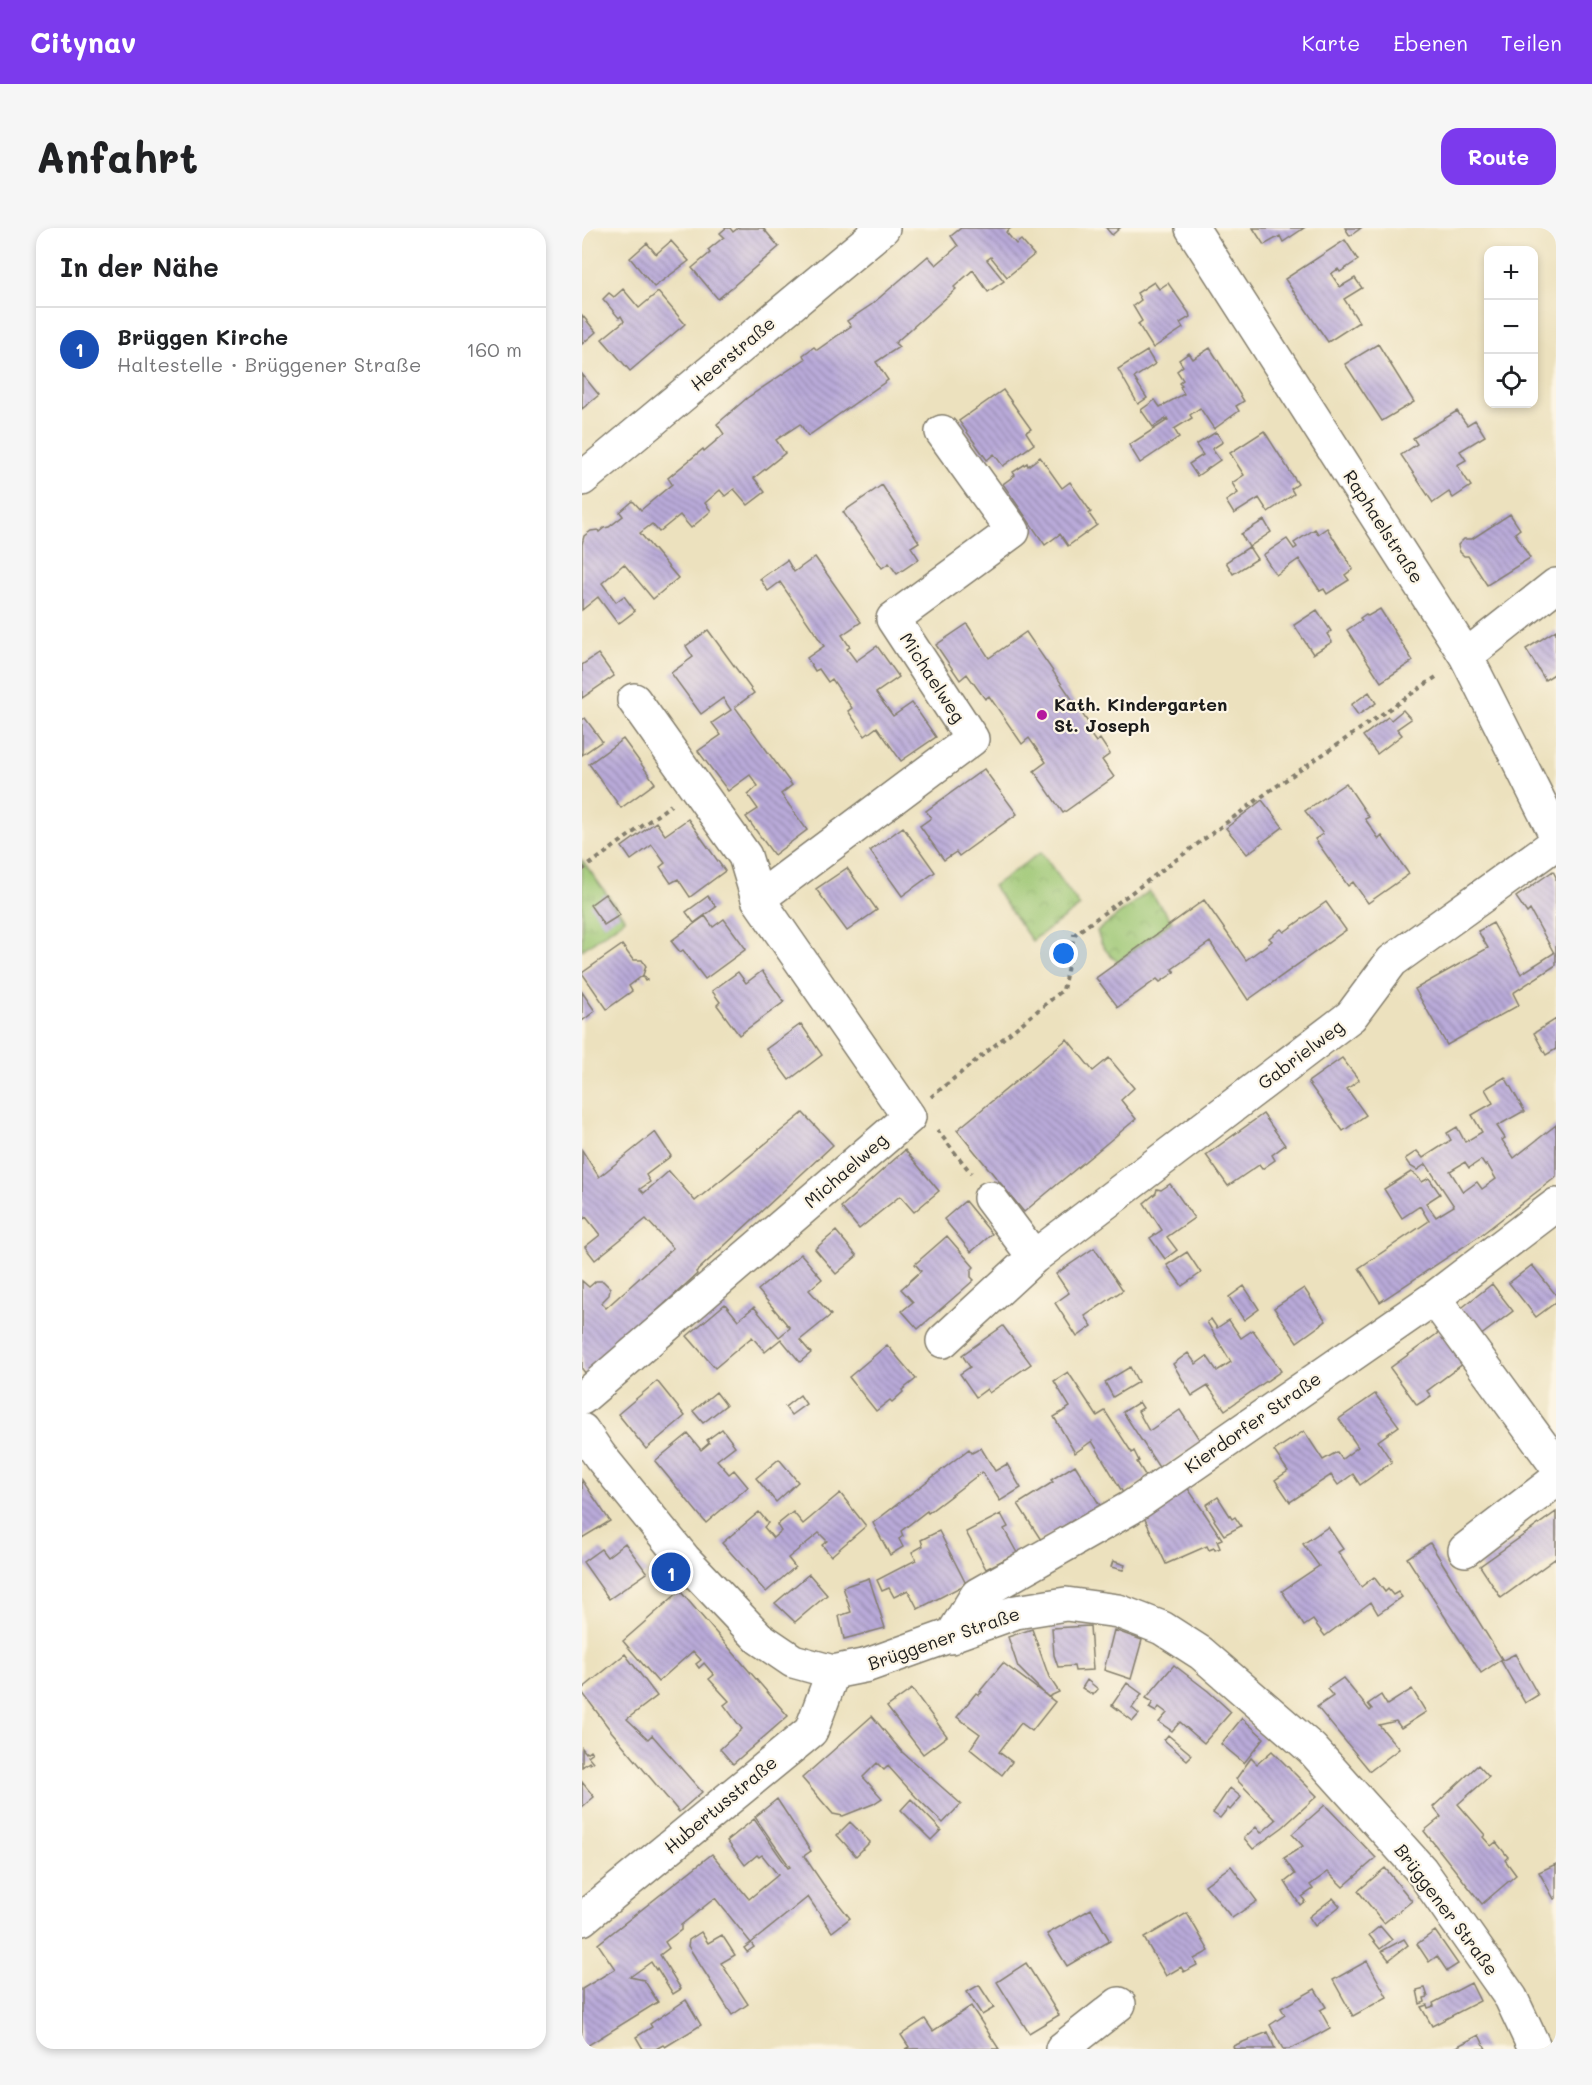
<!DOCTYPE html>
<html lang="de">
<head>
<meta charset="utf-8">
<style>
	:root { --surface:#fff; --page:#f6f6f6; --text:#202124; --muted:#757577; --line:#e0e0e0; --accent:#7c3aed }
	body { margin:0; font-family:Mali,sans-serif; background:var(--page); color:var(--text) }
	.controls { position:absolute; right:18px; top:18px; display:grid; overflow:hidden; border-radius:12px; box-shadow:0 3px 9px #0003 }
	.controls button { width:54px; height:54px; display:grid; place-items:center; padding:0; border:0; border-bottom:2px solid var(--line); background:var(--surface); color:var(--text); font:30px sans-serif }
	.you { position:absolute; left:482px; top:726px; width:21px; height:21px; margin:-15px; border:4px solid #fff; border-radius:50%; background:#1a73e8; box-shadow:0 0 0 9px #1a73e833 }
	.badge { display:grid; place-items:center; width:39px; height:39px; border-radius:50%; background:var(--accent); color:#fff; font-size:20px; font-weight:700 }
	.pin { position:absolute; translate:-50% -50%; border:3px solid #fff; box-shadow:0 2px 6px #0006 }
	.list { margin:0; padding:0; list-style:none }
	h2 { display:flex; justify-content:space-between; align-items:center; height:78px; margin:0; padding:0 24px; font-size:26px }
	h2 small { font-size:20px; font-weight:400; color:var(--muted) }
	.list li { display:grid; grid-template-columns:39px 1fr auto; gap:18px; align-items:center; box-sizing:border-box; height:84px; padding:0 24px; border-top:2px solid var(--line) }
	.list b { display:block; font-size:22px; white-space:nowrap }
	.list p { margin:0; font-size:20px; white-space:nowrap; color:var(--muted) }
	.list em { font-size:20px; font-style:normal; color:var(--muted) }
	.icon { flex:none; width:33px; height:33px; fill:none; stroke:currentColor; stroke-width:2; stroke-linecap:round; stroke-linejoin:round }
	.map { position:relative; flex:none; width:974px; height:1821px; overflow:hidden; border-radius:18px }
	header { display:flex; align-items:center; gap:36px; box-sizing:border-box; height:84px; padding:0 30px; background:var(--accent); color:#fff }
	header strong { font-size:28px }
	nav { display:flex; gap:33px; margin-inline-start:auto; font-size:21px }
	.intro { display:flex; align-items:center; justify-content:space-between; box-sizing:border-box; height:144px; padding:0 36px }
	h1 { margin:0; font-size:42px }
	.button { padding:15px 27px; border-radius:18px; background:var(--accent); color:#fff; font-size:21px; font-weight:700 }
	main { display:flex; gap:36px; padding:0 36px }
	aside { flex:1; background:var(--surface); border-radius:18px; box-shadow:0 3px 9px #0003 }
	.map>svg:first-child { display:block }
</style>
</head>
<body>
<header>
<strong>Citynav</strong>
<nav><a>Karte</a><a>Ebenen</a><a>Teilen</a></nav>
</header>
<div class="intro"><h1>Anfahrt</h1><a class="button">Route</a></div>
<main>
<aside>
<h2>In der Nähe<small></small></h2>
<ul class="list">
<li><span class="badge" style="background:#1a4fb4">1</span><div><b>Brüggen Kirche</b><p>Haltestelle · Brüggener Straße</p></div><em>160 m</em></li>
</ul>
</aside>
<div class="map">
<svg width="974" height="1821" viewBox="0 0 974 1821">
	<defs>
		<pattern id="grass-tufts" width="24" height="20" patternUnits="userSpaceOnUse" patternTransform="scale(1.5)"><rect width="24" height="20" fill="#9bc672"/><path d="M3 7l-1-3M5 7V3M7 7l1-3M15 17l-1-3M17 17v-4M19 17l1-3" fill="none" stroke="#85aa62"/></pattern>
		<pattern id="park-crowns" width="20" height="18" patternUnits="userSpaceOnUse" patternTransform="scale(1.5)"><rect width="20" height="18" fill="#9bc672"/><path d="M2 6a3 3 0 1 1 6 0M12 15a3 3 0 1 1 6 0" fill="none" stroke="#85aa62"/></pattern>
		<pattern id="building-back-hatch" width="6" height="6" patternUnits="userSpaceOnUse" patternTransform="scale(1.5)"><rect width="6" height="6" fill="#b9aad9"/><path d="M-1 5l2 2M0 0l6 6M5-1l2 2" fill="none" stroke="#968aaf"/></pattern>
	</defs>
	<rect width="100%" height="100%" fill="#fcf5e5"/>
	<filter id="ink" filterUnits="userSpaceOnUse"><feTurbulence type="fractalNoise" baseFrequency=".0167" numOctaves="2"/><feDisplacementMap in="SourceGraphic" scale="12" xChannelSelector="R" yChannelSelector="G"/><feConvolveMatrix kernelMatrix="1 2 1 2 8 2 1 2 1" color-interpolation-filters="sRGB"/></filter>
	<filter id="wash" filterUnits="userSpaceOnUse"><feTurbulence type="fractalNoise" baseFrequency=".008" numOctaves="4" result="noise"/><feDisplacementMap in="SourceGraphic" scale="24" xChannelSelector="R" yChannelSelector="G"/><feGaussianBlur stdDeviation="1.35" result="paint"/><feColorMatrix in="noise" values="0 0 0 0 0 0 0 0 0 0 0 0 0 0 0 0 0 1.4 0 .05"/><feComposite in="paint" operator="in"/></filter>
	<g filter="url(#wash)">
		<rect width="100%" height="100%" fill="#ece1be"/>
		<path fill="url(#grass-tufts)" stroke="#5c7147" stroke-width="1.5" d="M0,632L43,691L0,722Z"/>
		<path fill="url(#park-crowns)" stroke="#5c7147" stroke-width="1.5" d="M459,624L498,678L450,713L411,658Z
			M567,663L590,693L536,734C524,725 519,717 515,703Z"/>
		<g id="blocks">
			<path fill="url(#building-back-hatch)" fill-rule="evenodd" d="M144,0H148L151,4L156,0H181L197,19L136,71L110,40L128,25L126,22L142,9L138,5Z
				M379,0H429L424,4L434,16L439,12L452,27L425,49L409,29L405,32L422,53L406,64L391,42L372,59L374,61L313,115L317,119L294,134L306,152L226,208L218,196L194,212L203,225L172,250L183,264L166,277L152,261L143,268L138,262L123,275L129,283L109,300L98,287L77,304L70,296L58,305L96,350L71,371L42,336L20,355L34,374L42,368L53,383L36,396L16,369L0,382V316L2,308L9,303L16,302L17,304L22,300L27,299L41,288L38,284L51,273L59,282L90,256L86,250L121,221L122,223L142,206L135,196L165,170L223,131L221,127L232,119L235,122L269,98L265,93L289,77L346,28L354,37L376,18L369,8Z
				M524,0H538L530,7Z
				M671,0H722L701,14L698,8L682,17Z
				M763,0H779L768,8Z
				M763,12L776,32L758,44L756,41L749,46L758,59L773,50L780,60L762,71L777,94L746,114L703,51Z
				M89,13L107,33L72,59L48,30L65,15L74,26Z
				M572,54L577,61L586,55L607,85L608,89L598,95L601,100L571,120L556,96L560,93L551,78L559,72L555,65Z
				M41,61L57,80L76,64L103,96L48,143L20,111L42,93L39,88L37,90L21,71L27,65L32,69Z
				M0,87L14,104L0,116Z
				M796,116L832,174L800,193L763,136Z
				M628,120L662,173L654,178L657,183L632,201L618,180L608,187L610,190L592,201L597,209L558,235L547,217L586,192L585,190L571,199L559,182L573,172L578,179L602,166L598,159L600,158L597,155L601,152L595,143L601,138L597,132L607,125L611,131Z
				M565,123L573,136L552,150L565,170L556,176L536,141Z
				M0,146L17,167L0,181Z
				M421,162L449,201L444,204L452,216L421,238L412,226L405,232L377,193Z
				M875,183L885,197L893,192L903,208L878,223L884,232L875,237L889,258L871,270L867,264L851,275L819,227L835,216L831,210Z
				M682,203L716,256L709,261L712,266L686,284L677,270L652,286L644,273L656,265L650,255L662,247L648,225Z
				M634,204L641,214L630,221L638,232L615,248L607,236L621,227L614,217Z
				M458,229L480,260L488,254L509,284L507,286L515,297L486,318L478,306L463,317L421,256L433,247L431,244L445,235L446,238Z
				M300,257L337,314L329,319L337,331L315,346L307,335L300,340L261,284Z
				M928,286L938,301L933,305L948,330L905,357L886,328H882L878,324L876,317L882,311H890Z
				M682,292L689,304L667,319L675,331L651,346L644,334L667,319L659,306Z
				M745,300L771,341L763,347L767,352L745,366L742,361L738,363L717,331L694,347L681,327L705,311L712,321L715,319L712,315L733,301L736,306Z
				M233,329L279,394L260,407L268,419L265,421L274,433L295,418L317,449L294,465L311,488L330,475L354,509L319,533L295,499L283,508L266,483L270,480L250,451L246,454L237,441L233,443L225,430L242,418L198,354L186,363L178,351L205,332L212,344Z
				M798,381L831,433L799,454L765,402L780,392L778,390L784,386L786,388Z
				M735,382L749,403L745,406L750,414L731,426L712,397Z
				M385,396L407,430L444,404L512,503L508,506L514,514L518,511L528,526L520,532L532,549L481,585L452,543L464,534L447,510L440,516L407,468L403,471L385,446L378,452L354,417Z
				M126,402L172,465L153,479L210,557L199,566L225,602L192,627L164,589L176,581L166,567L176,558L168,547L146,563L116,523L139,507L130,495L149,482L141,470L119,486L89,445L111,429L104,418Z
				M974,402V445L963,452L944,421Z
				M16,426L32,448L0,470V437Z
				M787,464L794,475L776,487L769,477Z
				M821,482L829,491L815,501L820,507L795,526L781,508L806,489L809,492Z
				M3,490L20,513L0,527V492Z
				M41,511L73,555L39,580L7,536Z
				M402,541L435,586L377,628L374,624L362,632L338,598L349,590L344,583Z
				M764,555L787,589L783,591L797,611L800,608L827,646L786,675L771,654L766,658L733,611L741,606L723,583Z
				M680,572L701,599L665,626L644,600Z
				M106,591L143,643L108,669L96,651L89,655L78,639L83,635L70,617L49,632L40,619L74,594L83,607Z
				M321,599L353,644L320,668L288,623Z
				M265,640L295,682L265,703L234,661Z
				M971,643L974,649V737L931,765L937,777L865,817L833,761L906,720L896,703L911,695L939,746L972,725L948,682L945,685L934,669Z
				M23,666L38,687L22,697L8,677Z
				M126,668L134,679L112,695L104,684Z
				M622,672L664,732L690,713L687,710L699,701L702,704L744,674L764,702L666,772L628,714L590,741L593,744L578,754L575,751L536,779L514,750Z
				M123,688L131,699L142,691L164,721L123,751L101,722L98,724L89,713Z
				M40,717L51,732H60L64,738L61,747L65,752L63,753L60,748L47,758L50,763L25,781L0,745Z
				M180,743L202,774L157,807L135,777L138,774L130,763L156,744L164,755Z
				M0,764L13,783L0,793Z
				M974,791V821L964,827L952,805Z
				M219,796L240,827L207,852L184,821Z
				M485,811L511,843L527,830L552,860L539,872L554,891L442,984L375,902Z
				M760,830L777,852L765,861L784,887L761,903L726,854Z
				M923,849L943,884H940L915,898L923,910L920,912L932,930L974,897V949L899,1007L798,1074L777,1040L847,993L838,978L820,990L802,961L829,944L834,947L840,954L847,950L858,966L844,975L854,989L872,978L844,936L835,942L828,938L823,931L835,923L841,930L869,912L865,905L875,899L883,914L900,904L890,887L911,875L903,861ZM899,932L903,938L905,936L914,951L900,961L895,954L881,964L868,943L883,934L887,940Z
				M221,885L251,917L114,1044L115,1046L5,1147L0,1141V1053L7,1059L14,1053H21L28,1060L27,1067L19,1075L24,1080L91,1020L64,991L13,1032L3,1019L18,1007L4,989L0,992V922L17,949L73,904L89,928L64,947L68,954L58,961L62,965L87,943L113,973Z
				M681,886L703,917L690,927L693,932L680,941L677,937L646,958L624,927Z
				M323,922L357,963L332,984L318,968L277,1001L259,979Z
				M588,956L612,990L585,1009L595,1022L583,1031L568,1010L580,1002L562,975L574,965L575,961L579,962Z
				M383,973L410,1006L389,1024L362,991Z
				M254,1003L275,1028L254,1046L233,1021Z
				M365,1008L392,1039L389,1042V1049L392,1052L336,1101L320,1083L331,1074L319,1061L339,1043L333,1036Z
				M512,1020L541,1062L503,1088L510,1098L495,1109L473,1075L487,1065L474,1046Z
				M605,1024L619,1045L600,1058L585,1037Z
				M219,1026L240,1051L227,1062L249,1087L218,1112L229,1125L218,1134L199,1111L183,1124L170,1109L133,1140L105,1108L143,1076L156,1092L172,1079L197,1109L208,1100L176,1062Z
				M950,1037L974,1067V1074L954,1089L927,1055Z
				M910,1056L931,1083L898,1108L877,1082Z
				M662,1058L677,1081L662,1092L647,1069Z
				M722,1060L744,1093L715,1114L692,1080Z
				M629,1091L635,1100L647,1092L659,1110L671,1102L699,1143L643,1182L626,1158L610,1168L591,1136L606,1125L614,1136L625,1128L635,1143L649,1134L625,1094Z
				M421,1098L449,1136L407,1165L405,1161L394,1169L378,1146L388,1139L380,1127Z
				M859,1103L882,1135L845,1163L849,1168L835,1177L808,1140Z
				M305,1117L334,1151L320,1162L321,1164L310,1174L308,1172L294,1183L267,1149Z
				M548,1139L556,1154L531,1169L523,1154Z
				M486,1144L515,1188L523,1183L550,1225L552,1223L557,1233L555,1234L565,1250L541,1265L510,1213L493,1225L472,1189L488,1179L472,1153Z
				M75,1153L103,1188L64,1221L36,1186Z
				M134,1164L144,1177L121,1195L111,1183Z
				M793,1166L817,1198L796,1213L810,1234L778,1257L771,1246L756,1257L749,1247L708,1274L693,1252L706,1243L692,1223L722,1203L741,1232L755,1224L760,1231L776,1219L757,1191Z
				M218,1167L224,1176L209,1187L203,1179Z
				M557,1174L561,1180L556,1183L567,1203L598,1182L619,1214L578,1241L541,1184Z
				M140,1201L153,1218L135,1232L147,1246L152,1242L166,1259L124,1295L73,1233L106,1206L119,1222L127,1215L125,1212Z
				M399,1220L413,1243L425,1236L439,1260L418,1273L400,1244L346,1285L345,1283L319,1303L321,1308L317,1311L321,1319L308,1327L291,1295L387,1221L390,1225Z
				M197,1231L216,1254L194,1274L174,1250Z
				M493,1237L519,1279L495,1295L493,1291L459,1312L436,1276L471,1254L469,1252Z
				M0,1252L28,1293L0,1310Z
				M605,1259L640,1311L635,1313L638,1320L633,1322L632,1320L627,1322L625,1318L584,1336L561,1287Z
				M258,1265L284,1298L249,1328L240,1317L245,1313L237,1305L206,1330L213,1339L184,1364L140,1315L177,1284L186,1295L182,1299L191,1310L199,1303L195,1297L211,1284L221,1296Z
				M636,1269L650,1291L653,1289L659,1298L642,1307L632,1292L633,1291L624,1277Z
				M974,1284V1330L919,1370L898,1338Z
				M419,1286L426,1299L422,1301L435,1325L404,1341L384,1304Z
				M746,1299L761,1321L756,1324L779,1359L792,1349L803,1364L806,1361L811,1367L816,1364L820,1369L796,1386L789,1374L743,1408L731,1392L722,1398L700,1363L737,1338L721,1316Z
				M357,1303L384,1356L336,1381L326,1362L312,1369L307,1360L300,1363L295,1352L334,1332L330,1324L341,1318L339,1312Z
				M43,1315L65,1345L27,1371L1,1334L19,1321L25,1329Z
				M848,1315L920,1431L899,1445L825,1330Z
				M531,1333L543,1337L541,1342L529,1339Z
				M227,1346L245,1367L213,1394L193,1375Z
				M287,1350L303,1400L262,1411L257,1388L269,1384L261,1359Z
				M98,1363L206,1488L151,1536L138,1521L160,1501L142,1477L147,1473L127,1451L132,1447L122,1435L117,1440L114,1436L119,1432L111,1423L76,1454L41,1413Z
				M508,1398L511,1442L493,1443L492,1438L476,1439L472,1427L470,1400Z
				M450,1401L467,1449L477,1464L466,1469L436,1439L426,1409Z
				M532,1402L560,1412L549,1451L522,1442Z
				M43,1426L75,1468L45,1491L66,1511L70,1507L120,1564L97,1584L29,1503L0,1464V1461Z
				M933,1426L956,1467L943,1475L919,1433Z
				M421,1435L473,1474L450,1503L439,1495L417,1524L430,1534L420,1547L388,1521L398,1506L375,1489L394,1465L397,1467L400,1464L398,1463Z
				M592,1437L626,1463L649,1484L622,1515L598,1494L590,1503L577,1494L585,1485L577,1479L574,1484L567,1480L571,1474L564,1470Z
				M761,1450L788,1483L790,1481L786,1476L799,1467L805,1477L830,1461L844,1484L819,1500L814,1493L797,1497L817,1521L788,1543L735,1479L751,1468L745,1461Z
				M505,1452L516,1461L511,1467L500,1460Z
				M545,1455L560,1466L550,1480L557,1486L551,1493L530,1477Z
				M330,1461L365,1508L341,1526L305,1479Z
				M290,1488L320,1524L379,1576L361,1595L334,1569L306,1538L302,1542L295,1535L281,1549L300,1570L291,1576L261,1588L251,1586L220,1550Z
				M660,1490L682,1510L662,1535L639,1516Z
				M586,1507L610,1527L605,1532L582,1512Z
				M0,1520L4,1525L8,1522L10,1525L6,1528L11,1534L8,1536L7,1534L0,1539Z
				M690,1523L735,1568L701,1599L671,1621L662,1610L674,1599L679,1605L694,1592L654,1551L669,1530L675,1536Z
				M896,1537L907,1549L876,1576L903,1607L901,1609L909,1618L914,1614L926,1629L923,1632L934,1647L900,1676L842,1603L859,1589L851,1579Z
				M0,1554L12,1569L0,1579Z
				M648,1560L659,1569L648,1582L646,1580L638,1590L631,1585Z
				M195,1571L229,1623L222,1628L241,1656L268,1690L250,1704L226,1669L169,1715L133,1670L99,1697V1702L83,1714L87,1720L78,1727L99,1761L91,1766L75,1740L74,1742L69,1734L48,1749L62,1752L76,1774L0,1821V1761L33,1741L16,1716L130,1626L167,1671L196,1647L180,1627L177,1629L175,1627L163,1637L145,1613L172,1591L206,1640L208,1639L173,1589Z
				M329,1571L359,1602L349,1612L319,1582Z
				M743,1577L794,1630L761,1659L746,1644L728,1657L731,1661L720,1669L723,1673L718,1677L703,1654L713,1646L702,1630L721,1618L710,1606Z
				M268,1594L288,1614L274,1628L255,1607Z
				M974,1636V1670L972,1671L957,1644Z
				M649,1638L675,1673L650,1690L623,1657Z
				M803,1640L830,1673L802,1695L776,1663Z
				M751,1670L758,1678L733,1698L727,1689Z
				M509,1681L528,1713L485,1738L465,1706Z
				M605,1685L627,1723L612,1731L615,1737L602,1744L599,1739L584,1748L562,1710Z
				M798,1698L810,1712L798,1721L787,1707Z
				M853,1703L876,1736L865,1743L855,1728L847,1734L835,1716Z
				M119,1704L126,1715L140,1707L153,1727L139,1735L166,1776L150,1787L106,1718L107,1712Z
				M822,1711L826,1717L807,1732L800,1723Z
				M169,1715L172,1719L165,1724L162,1720Z
				M785,1733L805,1769L771,1788L751,1752Z
				M444,1735L477,1787L447,1805L415,1754Z
				M889,1755L898,1773L850,1798L839,1779L845,1777L846,1780L852,1778L851,1775Z
				M397,1757L412,1780L400,1787L385,1764Z
				M843,1760L846,1769L842,1770L843,1774L838,1776L835,1762Z
				M733,1761L744,1779L738,1782L748,1800L719,1816L707,1821H701L688,1797L703,1787L699,1780Z
				M104,1772L119,1797L83,1819L81,1817L74,1821H61L54,1809L70,1799L68,1796Z
				M389,1778L417,1821H323L327,1819L319,1807L343,1791L351,1803Z
				M686,1804L693,1821H652L651,1818Z
				M897,1807L904,1821H870Z"/>
		</g>
	</g>
	<g filter="url(#ink)">
		<use href="#blocks" fill-opacity="0" stroke="#847e6d" stroke-width="1.5"/>
		<g fill="none" stroke-linecap="round" stroke-linejoin="round">
			<g stroke="#847e6d" stroke-width="36">
				<path id="minor" d="M610,0L884,428L974,607
					M884,428L974,357
					M176,671L390,511L311,391L431,303L360,204
					M408,970L452,1029
					M852,1070L974,1237
					M361,1113L452,1029L769,788L810,733L974,615
					M0,1170L327,889L176,671L163,628L52,472
					M0,1202L18,1228L102,1331L177,1410L211,1433L251,1444L286,1437L434,1384L484,1376L536,1383L580,1400L619,1425L730,1521L839,1642L929,1770L953,1821
					M883,1322L974,1252
					M369,1409L395,1367L548,1280L852,1070L974,977
					M0,1691L229,1503L251,1444
					M480,1821L537,1776"/>
			</g>
			<g stroke="#847e6d" stroke-width="36">
				<path id="major" d="M0,251L301,0"/>
			</g>
			<path stroke="#847e6d" stroke-width="4" stroke-dasharray="4.5 4.5" stroke-linecap="butt" d="M0,642L89,577
				M349,869L481,762L492,707L686,564L857,447
				M355,902L389,945"/>
			<use href="#minor" stroke="#fff" stroke-width="33"/>
			<use href="#major" stroke="#fff" stroke-width="33"/>
		</g>
	</g>
	<circle fill="#b5179e" stroke="#fcf5e5" stroke-width="2" cx="460" cy="487" r="6"/>
	<g text-anchor="middle" stroke-width="4.5" stroke-linejoin="round" paint-order="stroke">
		<g font-size="18" fill="#1c1c1c" stroke="#fcf5e5">
			<text transform="translate(151 126) rotate(-40)" y="6">Heerstraße</text>
			<text transform="translate(801 299) rotate(57)" y="6">Raphaelstraße</text>
			<text transform="translate(350 450) rotate(57)" y="6">Michaelweg</text>
			<text transform="translate(719 827) rotate(-37)" y="6">Gabrielweg</text>
			<text transform="translate(264 943) rotate(-41)" y="6">Michaelweg</text>
			<text transform="translate(671 1195) rotate(-35)" y="6">Kierdorfer Straße</text>
			<text transform="translate(362 1411) rotate(-19)" y="6">Brüggener Straße</text>
			<text transform="translate(139 1577) rotate(-40)" y="6">Hubertusstraße</text>
			<text transform="translate(864 1682) rotate(53)" y="6">Brüggener Straße</text>
		</g>
		<g font-size="18" font-weight="bold" fill="#1c1c1c" stroke="#fcf5e5" text-anchor="start">
			<text x="472" y="483">Kath. Kindergarten<tspan x="472" dy="21">St. Joseph</tspan></text>
		</g>
	</g>
</svg>
<div class="controls">
<button>+</button>
<button>−</button>
<button><svg class="icon" aria-label="locate" viewBox="0 0 24 24"><circle cx="12" cy="12" r="6"/><path d="M12 2v4M12 18v4M2 12h4M18 12h4"/></svg></button>
</div>
<div class="you"></div>
<div class="pin badge" style="left:89px;top:1344px;background:#1a4fb4">1</div>
</div>
</main>
</body>
</html>
